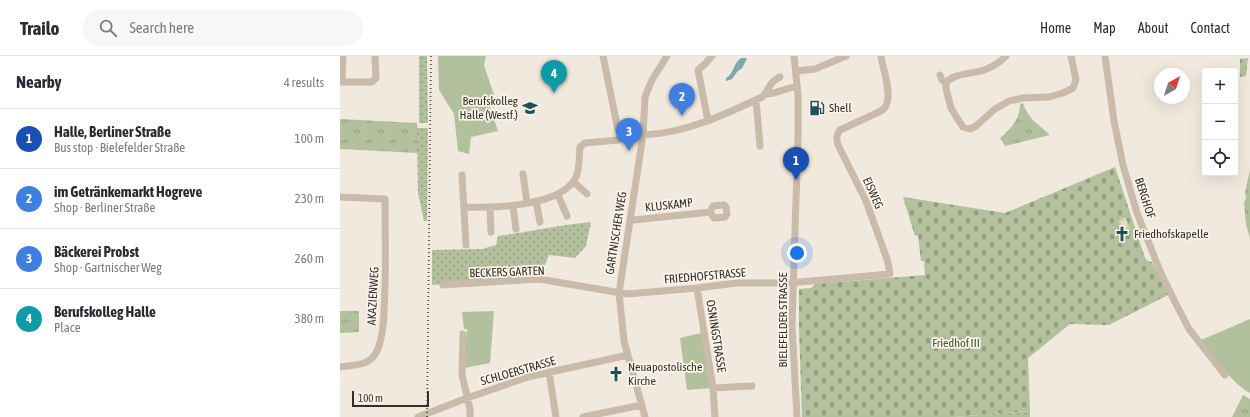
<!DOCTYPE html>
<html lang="en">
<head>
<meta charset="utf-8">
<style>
	:root { --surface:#fff; --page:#f7f7f7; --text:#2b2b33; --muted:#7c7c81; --line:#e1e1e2; --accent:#ea580c }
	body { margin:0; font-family:"Asap Condensed",sans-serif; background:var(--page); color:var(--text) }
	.controls { position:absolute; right:12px; top:12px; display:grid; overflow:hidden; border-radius:4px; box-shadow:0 4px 16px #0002 }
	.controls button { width:36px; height:36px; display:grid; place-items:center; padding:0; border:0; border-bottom:1px solid var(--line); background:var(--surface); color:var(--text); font:20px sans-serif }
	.compass { position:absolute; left:814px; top:12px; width:36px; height:36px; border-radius:50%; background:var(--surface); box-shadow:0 4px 16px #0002; rotate:39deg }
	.scale { position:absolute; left:12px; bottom:10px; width:77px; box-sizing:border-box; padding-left:4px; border:2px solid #372e29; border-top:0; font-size:11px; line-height:14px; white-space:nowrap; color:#372e29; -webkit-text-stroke:3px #f9f3ea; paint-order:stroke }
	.you { position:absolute; left:457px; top:197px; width:14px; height:14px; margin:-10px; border:3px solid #fff; border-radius:50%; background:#1a73e8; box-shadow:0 0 0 6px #1a73e833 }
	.badge { display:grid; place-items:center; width:26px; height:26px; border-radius:50%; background:var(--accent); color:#fff; font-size:13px; font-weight:700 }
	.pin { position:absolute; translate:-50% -33px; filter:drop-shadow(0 1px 2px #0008) }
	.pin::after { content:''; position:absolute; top:21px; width:14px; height:12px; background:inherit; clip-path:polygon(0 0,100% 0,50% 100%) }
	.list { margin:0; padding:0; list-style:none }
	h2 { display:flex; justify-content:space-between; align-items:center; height:52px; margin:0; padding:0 16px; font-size:17px }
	h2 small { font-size:13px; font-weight:400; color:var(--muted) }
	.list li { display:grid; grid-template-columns:26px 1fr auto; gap:12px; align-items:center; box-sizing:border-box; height:60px; padding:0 16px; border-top:1px solid var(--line) }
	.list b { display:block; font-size:15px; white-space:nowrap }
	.list p { margin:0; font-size:13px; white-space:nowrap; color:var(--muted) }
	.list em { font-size:13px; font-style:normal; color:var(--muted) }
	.icon { flex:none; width:22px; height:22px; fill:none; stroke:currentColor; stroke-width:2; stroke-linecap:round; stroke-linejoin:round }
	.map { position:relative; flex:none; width:910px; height:361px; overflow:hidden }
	header { display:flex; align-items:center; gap:24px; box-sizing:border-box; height:56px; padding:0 20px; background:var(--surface); border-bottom:1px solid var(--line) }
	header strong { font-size:19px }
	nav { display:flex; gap:22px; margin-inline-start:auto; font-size:14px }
	.search { width:280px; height:36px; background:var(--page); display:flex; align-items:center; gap:10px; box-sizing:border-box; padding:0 14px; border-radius:22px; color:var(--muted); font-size:15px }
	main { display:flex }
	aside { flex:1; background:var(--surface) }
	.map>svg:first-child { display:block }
</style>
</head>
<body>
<header>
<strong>Trailo</strong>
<div class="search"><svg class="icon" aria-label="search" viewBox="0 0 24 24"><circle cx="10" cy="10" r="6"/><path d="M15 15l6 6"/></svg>Search here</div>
<nav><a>Home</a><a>Map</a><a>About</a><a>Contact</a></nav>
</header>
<main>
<aside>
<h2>Nearby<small>4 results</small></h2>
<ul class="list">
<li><span class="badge" style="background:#1a4fb4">1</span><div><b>Halle, Berliner Straße</b><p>Bus stop · Bielefelder Straße</p></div><em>100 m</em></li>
<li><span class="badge" style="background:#3f7fe0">2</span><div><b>im Getränkemarkt Hogreve</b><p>Shop · Berliner Straße</p></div><em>230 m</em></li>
<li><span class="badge" style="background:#3f7fe0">3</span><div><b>Bäckerei Probst</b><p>Shop · Gartnischer Weg</p></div><em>260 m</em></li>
<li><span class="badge" style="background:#0f9aa8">4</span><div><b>Berufskolleg Halle</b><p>Place</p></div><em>380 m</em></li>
</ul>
</aside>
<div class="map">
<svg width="910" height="361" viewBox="0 0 910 361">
	<defs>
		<pattern id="cemetery-stones" width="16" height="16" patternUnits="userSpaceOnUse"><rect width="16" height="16" fill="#b2c09e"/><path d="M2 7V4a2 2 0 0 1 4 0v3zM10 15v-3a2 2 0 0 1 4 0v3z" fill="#929c81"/></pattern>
		<pattern id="park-tufts" width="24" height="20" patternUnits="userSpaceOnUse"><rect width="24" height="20" fill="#b2c09e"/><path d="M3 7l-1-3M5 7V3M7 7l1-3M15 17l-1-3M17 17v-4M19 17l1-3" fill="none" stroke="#929c81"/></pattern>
		<pattern id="garden-dots" width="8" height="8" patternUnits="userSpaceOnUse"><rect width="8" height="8" fill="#b2c09e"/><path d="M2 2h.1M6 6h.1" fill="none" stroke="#929c81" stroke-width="1.8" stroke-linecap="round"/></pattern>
		<pattern id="plaza-grid" width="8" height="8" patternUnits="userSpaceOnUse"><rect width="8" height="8" fill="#e8dbc5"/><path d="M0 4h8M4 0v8" fill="none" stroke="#c8bca9"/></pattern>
	</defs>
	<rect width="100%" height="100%" fill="#f1e9de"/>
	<path fill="#b2c09e" d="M98,0H146L144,9L154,39L148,46L158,75L131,81L129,98L118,95L114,58L99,34Z
		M154,255L150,307L124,312L127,273H124L122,256Z
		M910,263V337C891,327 875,301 861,284Z
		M361,277L371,332L347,334L340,282Z"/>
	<path fill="url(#cemetery-stones)" d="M908,2L906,20L900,21V3Z
		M775,111L805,202L808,205L812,206L828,239L769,269L730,268L688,302L690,355L614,361H462L459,272V233L471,232L475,228L585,219L584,205H581L578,179L575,180L563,141L665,157Z"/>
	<path fill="url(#park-tufts)" d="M683,47C688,63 698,68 710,79L665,90L660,82C671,73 680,63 680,48Z
		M0,63L77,67L78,97L0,93Z
		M910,114V182L906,169L904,147L906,142L905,136Z
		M0,255H19V276L0,277Z
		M903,339L910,343V361H892Z"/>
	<path fill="url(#garden-dots)" d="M79,0H87L88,67H79Z
		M77,72H88L87,165H84L78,137Z
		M251,166L246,190L235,202L209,199L200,221L92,229V194L142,193L156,189L158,180C189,176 219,169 251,166Z
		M690,355V361H614Z"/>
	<path fill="url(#plaza-grid)" d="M784,162H786L790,173L787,174L780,171L779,164Z"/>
	<path fill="#7ea8ad" d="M401,2H405L407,3L402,12L397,16L392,23L386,25V22C394,18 393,7 401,2Z"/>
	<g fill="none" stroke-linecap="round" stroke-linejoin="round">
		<path stroke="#c9baaa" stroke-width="7" d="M263,0L278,74L282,79
			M454,0L458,39V82L452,269L457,361
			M666,0C660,6 653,11 644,14C633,18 613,17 606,27V33L611,52L617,62L623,71L630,73L636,70L655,53L669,45L683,42L709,41L723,37L733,32L736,24L731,0
			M765,0L774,65L783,109L797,157L820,215L834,244L849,273L885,319
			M456,15L475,13L506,0
			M600,19L602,24L606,27
			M0,26H32L36,22L35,0
			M2,26L3,0
			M425,38C435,39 446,31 457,31
			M416,44L420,90
			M368,65L358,14L365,8L372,0
			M282,79C288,82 296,80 303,79C346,77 384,59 422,41C430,33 428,27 440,21
			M183,118L187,147
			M122,119L126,189
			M234,126L247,138
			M218,139L227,160
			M0,141L45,143C45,173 46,202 45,231C44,249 45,286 34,300C26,310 11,309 0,311
			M196,145L200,166
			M384,149L386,151L387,158L385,161L374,162L370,156L373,150Z
			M173,150L176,173
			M124,151C152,152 222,151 236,121C240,112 239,100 240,91L245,87L278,84L282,79
			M150,152L151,176
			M290,163L294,164L370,156
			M103,229L199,223L287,238L357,232L397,227H449L550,218L548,206L526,145L498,89C496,83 496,79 500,74L539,56C543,54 546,52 547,47C551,35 543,13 541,0
			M357,232L373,332L375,361
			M123,278L122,319L130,353V361
			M209,316L216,361
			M373,332L412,330
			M78,361L127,342L188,321L288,299
			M243,361L302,349
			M305,361L284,285L279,237L303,79L305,41L312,24L327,0"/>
		<path stroke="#372e29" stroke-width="1.5" stroke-dasharray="1 3" stroke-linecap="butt" d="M87,361L91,0"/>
	</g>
	<defs>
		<g id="university-bare" transform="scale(1.2)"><path d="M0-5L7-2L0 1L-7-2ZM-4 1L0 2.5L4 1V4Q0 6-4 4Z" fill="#215056" stroke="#f9f3ea" stroke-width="2.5" paint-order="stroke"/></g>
		<g id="fuel-bare" transform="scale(1.2)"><path d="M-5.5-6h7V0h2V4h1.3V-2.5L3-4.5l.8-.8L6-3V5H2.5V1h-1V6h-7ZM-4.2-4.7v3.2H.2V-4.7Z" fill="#215056" stroke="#f9f3ea" stroke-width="2.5" paint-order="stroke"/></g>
		<g id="church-bare" transform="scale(1.2)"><path d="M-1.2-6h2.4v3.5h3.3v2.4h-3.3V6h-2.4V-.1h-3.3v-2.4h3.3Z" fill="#215056" stroke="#f9f3ea" stroke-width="2.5" paint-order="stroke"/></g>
	</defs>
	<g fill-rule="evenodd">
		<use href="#university-bare" x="190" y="52"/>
		<use href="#fuel-bare" x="477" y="52"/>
		<use href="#church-bare" x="782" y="178"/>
		<use href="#church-bare" x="276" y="318"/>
	</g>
	<g text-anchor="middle" stroke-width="3.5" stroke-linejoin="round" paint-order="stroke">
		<g font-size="12" fill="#372e29" stroke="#f9f3ea" text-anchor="start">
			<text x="178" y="49" text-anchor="end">Berufskolleg<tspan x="178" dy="14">Halle (Westf.)</tspan></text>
			<text x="489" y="56">Shell</text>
			<text x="794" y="182">Friedhofskapelle</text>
			<text x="288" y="315">Neuapostolische<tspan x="288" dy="14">Kirche</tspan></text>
		</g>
		<g font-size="12" fill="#372e29" stroke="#f9f3ea">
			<text transform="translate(533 137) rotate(66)" y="4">EISWEG</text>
			<text transform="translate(805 142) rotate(72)" y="4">BERGHOF</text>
			<text transform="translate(329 149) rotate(-6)" y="4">KLUSKAMP</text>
			<text transform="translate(276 177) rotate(-81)" y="4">GARTNISCHER WEG</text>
			<text transform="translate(167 216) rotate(-2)" y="4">BECKERS GARTEN</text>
			<text transform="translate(365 220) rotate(-5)" y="4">FRIEDHOFSTRASSE</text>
			<text transform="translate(33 240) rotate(-87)" y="4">AKAZIENWEG</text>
			<text transform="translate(443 264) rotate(-90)" y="4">BIELEFELDER STRASSE</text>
			<text transform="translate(376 280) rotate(81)" y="4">OSNINGSTRASSE</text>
			<text transform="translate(178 315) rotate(-16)" y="4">SCHLOERSTRASSE</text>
		</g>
		<g font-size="12" fill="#44542e" stroke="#f9f3ea">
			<text x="616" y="291">Friedhof III</text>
		</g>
	</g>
</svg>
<div class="controls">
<button>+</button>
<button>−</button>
<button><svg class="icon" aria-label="locate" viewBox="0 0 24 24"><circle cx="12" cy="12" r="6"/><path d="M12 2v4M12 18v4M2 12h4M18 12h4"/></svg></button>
</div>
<svg class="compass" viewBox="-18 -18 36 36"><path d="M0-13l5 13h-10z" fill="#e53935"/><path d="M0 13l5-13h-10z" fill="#7c7c81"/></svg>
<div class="scale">100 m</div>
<div class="you"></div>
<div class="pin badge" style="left:456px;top:124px;background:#1a4fb4">1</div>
<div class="pin badge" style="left:342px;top:60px;background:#3f7fe0">2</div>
<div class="pin badge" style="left:289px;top:95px;background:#3f7fe0">3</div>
<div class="pin badge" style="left:214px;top:37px;background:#0f9aa8">4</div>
</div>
</main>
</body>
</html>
